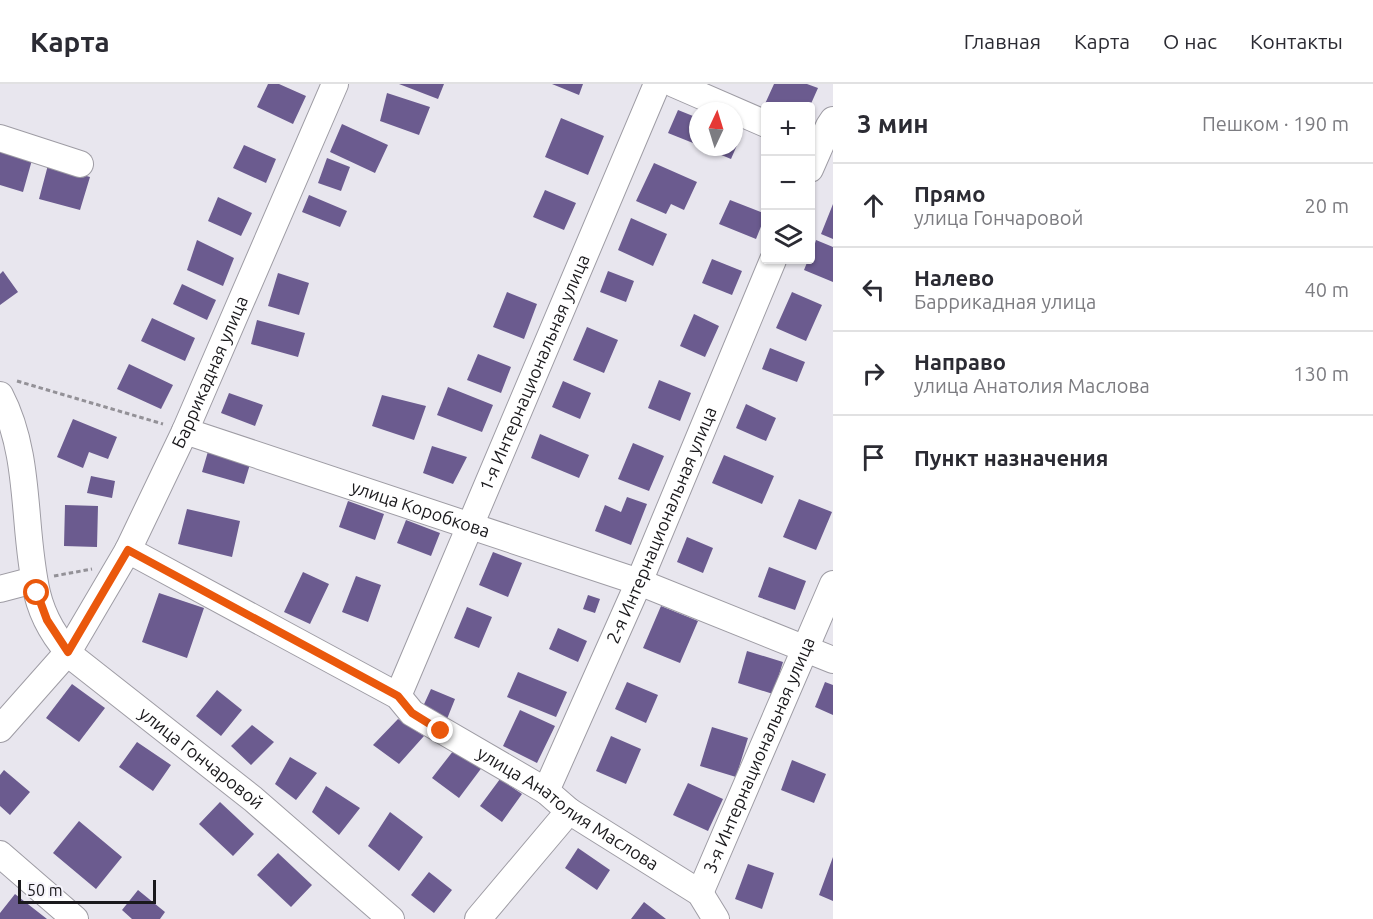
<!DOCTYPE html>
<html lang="ru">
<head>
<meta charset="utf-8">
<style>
	:root { --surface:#fff; --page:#f7f7f7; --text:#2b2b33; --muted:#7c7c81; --line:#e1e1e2 }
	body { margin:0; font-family:Ubuntu,sans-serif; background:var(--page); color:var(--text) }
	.controls { position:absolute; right:18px; top:18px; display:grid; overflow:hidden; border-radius:6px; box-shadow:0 2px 4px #0004 }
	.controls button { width:54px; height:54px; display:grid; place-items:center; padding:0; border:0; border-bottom:2px solid var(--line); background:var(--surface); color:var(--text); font:30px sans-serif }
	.compass { position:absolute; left:689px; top:18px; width:54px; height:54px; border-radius:50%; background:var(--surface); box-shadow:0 2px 4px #0004; rotate:4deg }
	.scale { position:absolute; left:18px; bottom:15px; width:138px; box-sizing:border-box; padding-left:6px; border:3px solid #1a191c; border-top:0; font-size:16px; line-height:21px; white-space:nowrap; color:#1a191c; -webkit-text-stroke:4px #f5f3fb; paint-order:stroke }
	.stop { position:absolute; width:18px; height:18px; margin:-14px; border:4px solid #ea580c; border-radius:50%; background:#fff }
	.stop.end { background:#ea580c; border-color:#fff; box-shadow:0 2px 6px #0008 }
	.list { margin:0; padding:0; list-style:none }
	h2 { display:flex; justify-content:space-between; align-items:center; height:78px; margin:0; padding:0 24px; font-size:26px }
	h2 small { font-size:20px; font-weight:400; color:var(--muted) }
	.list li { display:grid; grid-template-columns:39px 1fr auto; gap:18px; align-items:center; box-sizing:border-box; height:84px; padding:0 24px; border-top:2px solid var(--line) }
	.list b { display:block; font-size:22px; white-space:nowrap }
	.list p { margin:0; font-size:20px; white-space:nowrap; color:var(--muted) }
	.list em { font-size:20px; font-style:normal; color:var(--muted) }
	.icon { flex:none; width:33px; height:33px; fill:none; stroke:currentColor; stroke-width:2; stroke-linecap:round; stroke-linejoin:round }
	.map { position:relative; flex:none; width:833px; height:835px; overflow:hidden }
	header { display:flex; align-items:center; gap:36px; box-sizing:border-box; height:84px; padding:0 30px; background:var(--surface); border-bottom:2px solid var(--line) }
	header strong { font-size:28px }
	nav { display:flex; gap:33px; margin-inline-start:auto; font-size:21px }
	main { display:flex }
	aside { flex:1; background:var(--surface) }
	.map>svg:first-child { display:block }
</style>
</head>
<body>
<header>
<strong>Карта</strong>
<nav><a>Главная</a><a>Карта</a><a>О нас</a><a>Контакты</a></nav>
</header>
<main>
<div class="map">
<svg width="833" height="835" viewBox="0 0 833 835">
	<rect width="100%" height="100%" fill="#e8e6ee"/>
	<path fill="#6b5b8f" d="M268,0H279L306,12L293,40L257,23Z
		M399,0H444L438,15Z
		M552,0H583L579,11Z
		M774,0H807L818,4L810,22H764Z
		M387,9L430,23L419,51L380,37Z
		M678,26L698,34V61L668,49Z
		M561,34L604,52L588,91L545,73Z
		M342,40L388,61L375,89L330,68Z
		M734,49L741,52L731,75L702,63H734Z
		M244,61L276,75L266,99L233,84Z
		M0,66L32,76L23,108L0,101Z
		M327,74L350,83L341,107L318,99Z
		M654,79L697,98L684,126L671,120L666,130L636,117Z
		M48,81L90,93L80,126L39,115Z
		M545,106L576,119L564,146L533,133Z
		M309,111L347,127L340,143L302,128Z
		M218,113L252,129L241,152L208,137Z
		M730,116L766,130L756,155L719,140Z
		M833,120V155L821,150Z
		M631,134L667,150L653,182L618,166Z
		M197,156L234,174L223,202L187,186Z
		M816,156L833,163V198L804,186L808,176H810Z
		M712,175L742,187L732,211L702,199Z
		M3,187L18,208L0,221V190Z
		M608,187L634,197L626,218L600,208Z
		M278,189L309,199L299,231L268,222Z
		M182,200L216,216L207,236L173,220Z
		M507,208L537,220L524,255L493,243Z
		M792,208L822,221L806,257L776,244Z
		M694,230L719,242L705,273L680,262Z
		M152,234L195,254L185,277L141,257Z
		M257,236L305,249L298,273L251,260Z
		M587,243L618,256L604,289L573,276Z
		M770,264L805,278L797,298L762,285Z
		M478,270L511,283L501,309L467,296Z
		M129,280L173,301L161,325L117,305Z
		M659,296L691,309L680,337L648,324Z
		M563,297L591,309L580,335L552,323Z
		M448,303L493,321L482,348L437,331Z
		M229,309L263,321L255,342L221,329Z
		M382,311L426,322L414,356L372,342Z
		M746,320L776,334L766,357L736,344Z
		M73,335L117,353L108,375L89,368L83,384L57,373Z
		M540,350L589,371L579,394L531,374Z
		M633,359L664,372L649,407L618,395Z
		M432,362L467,373L453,400L423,389Z
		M209,364L251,377L244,400L202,388Z
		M724,371L774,392L762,420L712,399Z
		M91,392L115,397L112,414L87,409Z
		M627,413L647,420L631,461L595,447L605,421L621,428Z
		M799,415L832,428L816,466L783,453Z
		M348,417L384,430L375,456L339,443Z
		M65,421L98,422L97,463L64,462Z
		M187,425L240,437L232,473L178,460Z
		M406,436L440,449L431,472L397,459Z
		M687,453L713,464L703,489L677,478Z
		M493,468L522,479L508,513L479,501Z
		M769,483L806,497L795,526L758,513Z
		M303,488L329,500L310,540L284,528Z
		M356,492L381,501L368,538L342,528Z
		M159,509L204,524L187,574L142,558Z
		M588,511L600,515L595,529L583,525Z
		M661,522L698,537L680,579L643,564Z
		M467,523L492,533L479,564L454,554Z
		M558,544L587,557L578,578L549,565Z
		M747,567L783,578L773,610L738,599Z
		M518,588L567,608L556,633L507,613Z
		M627,598L658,611L646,639L615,625Z
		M825,598L833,601V631L815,623Z
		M72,600L105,624L79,658L46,634Z
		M431,605L455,615L445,640L420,629Z
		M217,606L242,626L221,652L196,632Z
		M520,626L555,642L537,679L503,662Z
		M398,635L424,652L399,680L373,661Z
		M252,641L274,658L251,681L231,662Z
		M712,643L748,654L736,693L700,682Z
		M611,652L641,665L626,700L596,687Z
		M137,658L171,681L153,707L119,683Z
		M457,662L483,682L459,714L432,694Z
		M290,673L317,689L296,716L275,700Z
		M792,676L826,690L814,719L781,706Z
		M4,686L30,708L10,731L0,722V691Z
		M500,695L522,710L502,738L480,722Z
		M688,699L723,715L708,747L673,731Z
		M326,702L360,724L339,751L312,728Z
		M220,718L254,750L233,772L199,740Z
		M390,728L423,753L399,787L368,762Z
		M79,737L122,773L96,805L53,769Z
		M578,764L610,786L597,806L565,784Z
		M278,769L312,801L291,823L257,791Z
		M833,773V817L819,811Z
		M748,780L774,789L762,825L735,815Z
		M429,788L452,806L434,829L411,811Z
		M138,806L165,828L160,835H132L122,826Z
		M15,810L47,835H0V829Z
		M644,818L666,835H631Z"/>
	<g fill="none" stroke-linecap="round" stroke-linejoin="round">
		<g stroke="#9e9ca4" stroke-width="28">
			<g id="minor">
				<path d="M674,0L766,40"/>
				<path d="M0,54L80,80"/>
				<path d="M810,85L829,42L833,36"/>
				<path id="s1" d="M0,311C32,372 22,444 37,509C43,534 57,557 75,575L253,715L391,835"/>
				<path id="s2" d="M185,347L639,498L833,576"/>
				<path id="s3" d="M128,466L398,612L412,629L546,707L569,727L700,809L716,835"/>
				<path d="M0,505L34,496"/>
				<path id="s4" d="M398,612L657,0"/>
				<path id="s5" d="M0,645L68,568L128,466L185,347L335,0"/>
				<path id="s6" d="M546,707L639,498L773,176"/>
				<path d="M0,770L75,835"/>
				<path id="s7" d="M700,809L833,500"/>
				<path d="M478,835L569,727"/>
			</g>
		</g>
		<path stroke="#939197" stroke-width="3" stroke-dasharray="4.5 3" stroke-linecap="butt" d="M17,297L163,340
			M54,492L92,485"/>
		<use href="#minor" stroke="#fff" stroke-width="26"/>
	</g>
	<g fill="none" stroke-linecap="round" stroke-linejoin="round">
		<path stroke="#ea580c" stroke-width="8" d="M37,509L47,536L68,568L128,466L398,612L412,629L441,647"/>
	</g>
	<g text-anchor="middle" stroke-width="6" stroke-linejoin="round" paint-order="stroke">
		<g font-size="18" fill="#1a191c" stroke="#f5f3fb">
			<text dy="6" stroke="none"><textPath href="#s5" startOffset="417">Баррикадная улица</textPath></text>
			<text dy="6" stroke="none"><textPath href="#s4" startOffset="351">1-я Интернациональная улица</textPath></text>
			<text dy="6" stroke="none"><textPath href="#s2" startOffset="248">улица Коробкова</textPath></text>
			<text dy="6" stroke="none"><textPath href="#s6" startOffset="290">2-я Интернациональная улица</textPath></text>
			<text dy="6" stroke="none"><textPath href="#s7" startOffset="150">3-я Интернациональная улица</textPath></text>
			<text dy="6" stroke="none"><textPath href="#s1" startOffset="440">улица Гончаровой</textPath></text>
			<text dy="6" stroke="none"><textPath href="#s3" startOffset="512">улица Анатолия Маслова</textPath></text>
		</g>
	</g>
</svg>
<div class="controls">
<button>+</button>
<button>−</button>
<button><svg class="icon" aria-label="layers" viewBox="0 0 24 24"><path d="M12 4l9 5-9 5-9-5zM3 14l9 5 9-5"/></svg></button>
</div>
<svg class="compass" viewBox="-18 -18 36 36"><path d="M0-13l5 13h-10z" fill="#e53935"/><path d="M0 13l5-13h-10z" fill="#7c7c81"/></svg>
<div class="scale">50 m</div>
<div class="stop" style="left:37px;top:509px"></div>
<div class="stop end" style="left:441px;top:647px"></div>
</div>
<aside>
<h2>3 мин<small>Пешком · 190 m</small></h2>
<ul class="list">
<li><svg class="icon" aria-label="ahead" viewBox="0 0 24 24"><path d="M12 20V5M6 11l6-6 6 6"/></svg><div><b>Прямо</b><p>улица Гончаровой</p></div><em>20 m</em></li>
<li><svg class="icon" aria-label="left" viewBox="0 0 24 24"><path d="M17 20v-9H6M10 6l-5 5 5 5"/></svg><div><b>Налево</b><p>Баррикадная улица</p></div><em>40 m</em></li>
<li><svg class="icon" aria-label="right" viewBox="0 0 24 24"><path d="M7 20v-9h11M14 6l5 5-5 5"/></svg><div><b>Направо</b><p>улица Анатолия Маслова</p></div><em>130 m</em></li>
<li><svg class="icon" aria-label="arrive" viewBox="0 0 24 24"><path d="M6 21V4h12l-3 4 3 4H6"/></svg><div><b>Пункт назначения</b></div></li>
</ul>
</aside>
</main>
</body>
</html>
